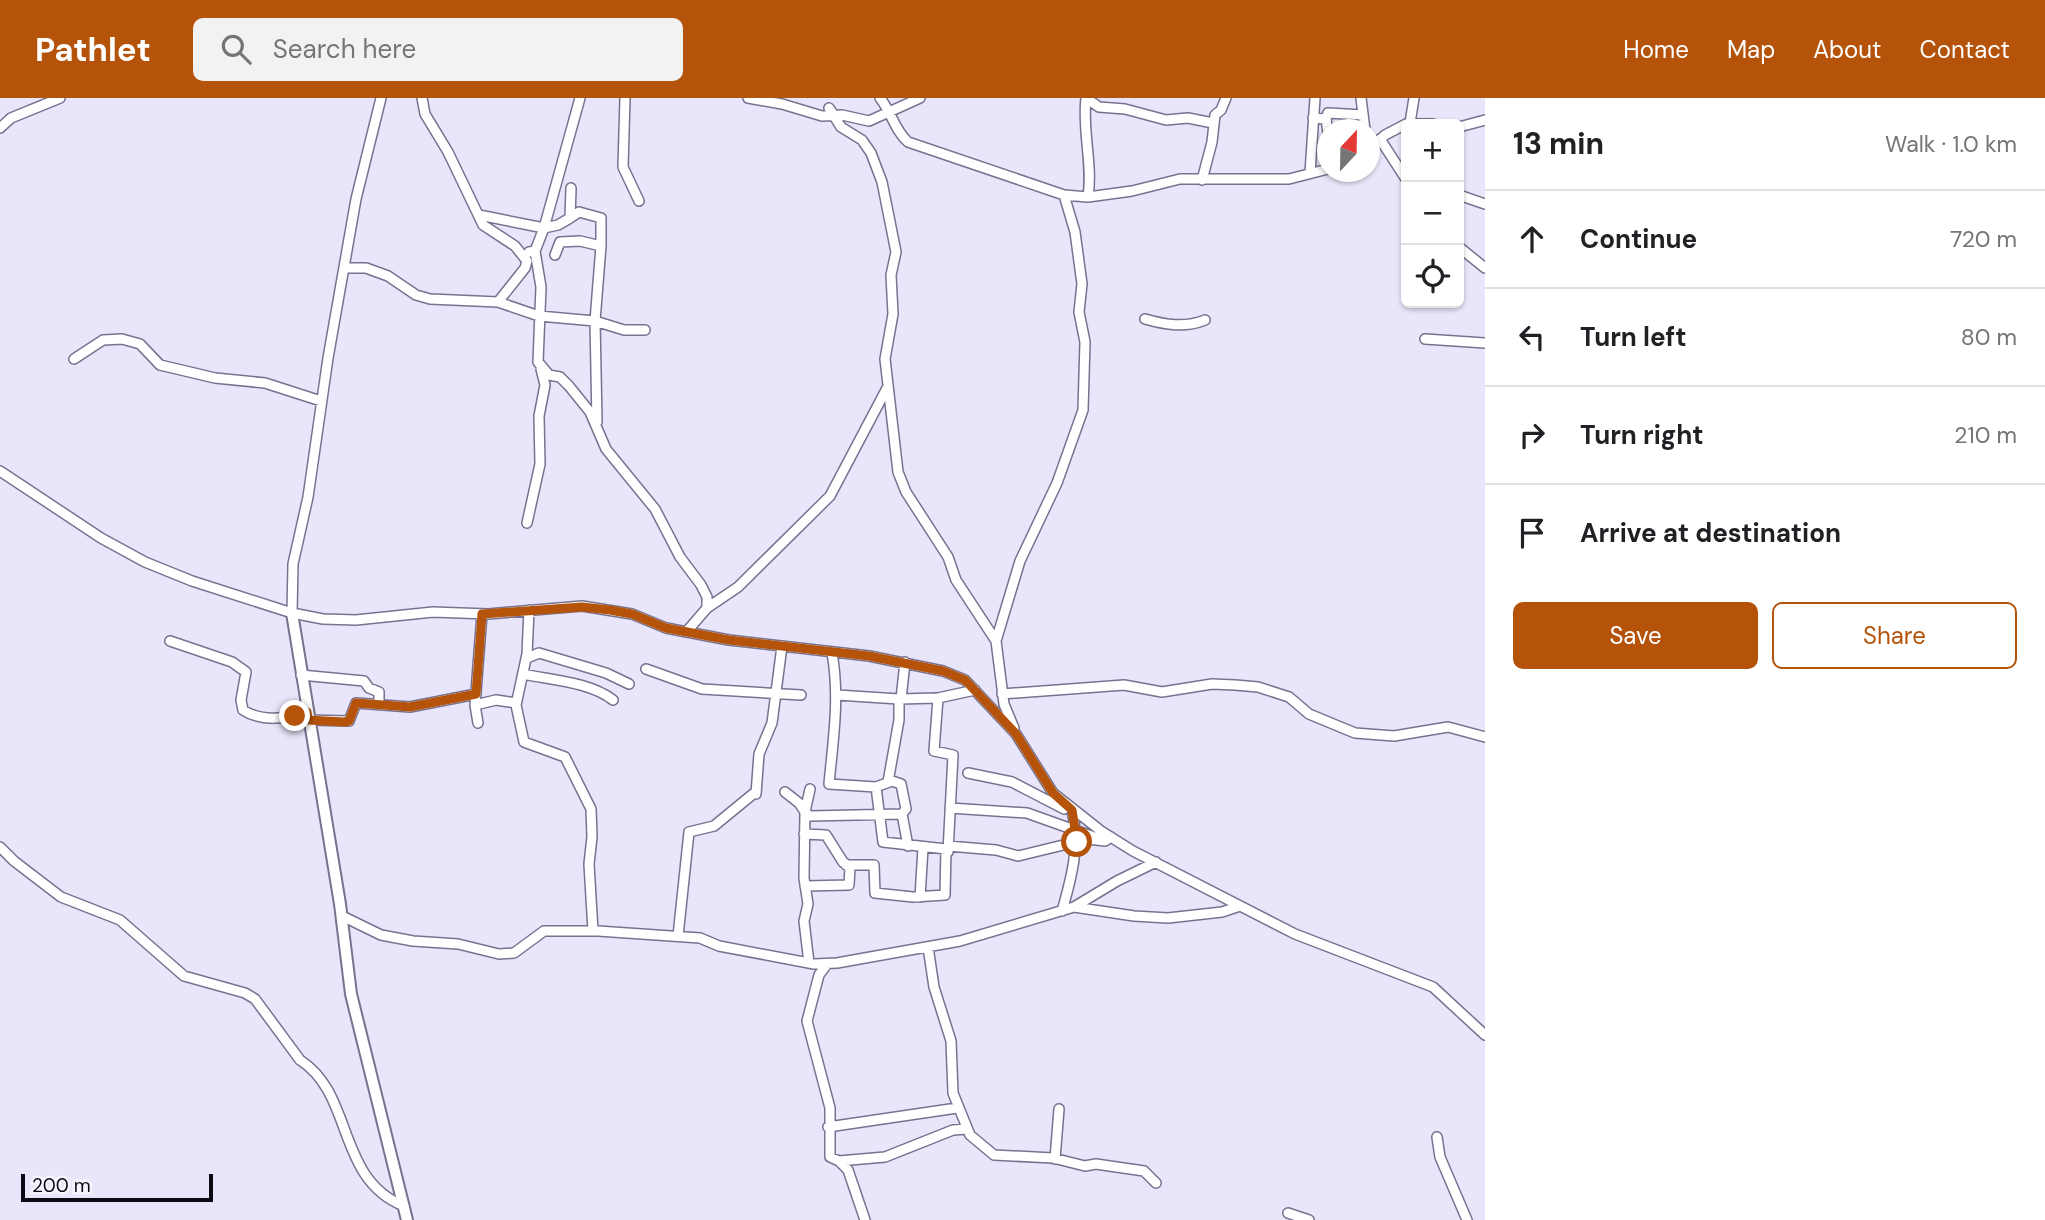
<!DOCTYPE html>
<html lang="en">
<head>
<meta charset="utf-8">
<style>
	:root { --surface:#fff; --page:#f2f2f2; --text:#202124; --muted:#757577; --line:#e0e0e0; --accent:#b45309 }
	body { margin:0; font-family:"DM Sans",sans-serif; background:var(--page); color:var(--text) }
	.controls { position:absolute; right:21px; top:21px; display:grid; overflow:hidden; border-radius:10px; box-shadow:0 2px 5px #0004 }
	.controls button { width:63px; height:63px; display:grid; place-items:center; padding:0; border:0; border-bottom:2px solid var(--line); background:var(--surface); color:var(--text); font:35px sans-serif }
	.compass { position:absolute; left:1317px; top:21px; width:63px; height:63px; border-radius:50%; background:var(--surface); box-shadow:0 2px 5px #0004; rotate:22deg }
	.scale { position:absolute; left:21px; bottom:18px; width:192px; box-sizing:border-box; padding-left:7px; border:4px solid #0c0a15; border-top:0; font-size:19px; line-height:24px; white-space:nowrap; color:#0c0a15; -webkit-text-stroke:5px #f6f5fc; paint-order:stroke }
	.stop { position:absolute; width:21px; height:21px; margin:-16px; border:5px solid #b45309; border-radius:50%; background:#fff }
	.stop.end { background:#b45309; border-color:#fff; box-shadow:0 2px 7px #0008 }
	.list { margin:0; padding:0; list-style:none }
	h2 { display:flex; justify-content:space-between; align-items:center; height:91px; margin:0; padding:0 28px; font-size:30px }
	h2 small { font-size:23px; font-weight:400; color:var(--muted) }
	.list li { display:grid; grid-template-columns:46px 1fr auto; gap:21px; align-items:center; box-sizing:border-box; height:98px; padding:0 28px; border-top:2px solid var(--line) }
	.list b { display:block; font-size:26px; white-space:nowrap }
	.list em { font-size:23px; font-style:normal; color:var(--muted) }
	.actions { display:flex; gap:14px; padding:21px 28px }
	.actions a { flex:1; padding:16px 0; border:2px solid var(--accent); border-radius:10px; text-align:center; font-size:24px; color:var(--accent) }
	.actions .main { background:var(--accent); color:#fff }
	.icon { flex:none; width:38px; height:38px; fill:none; stroke:currentColor; stroke-width:2; stroke-linecap:round; stroke-linejoin:round }
	.map { position:relative; flex:none; width:1485px; height:1122px; overflow:hidden }
	header { display:flex; align-items:center; gap:42px; box-sizing:border-box; height:98px; padding:0 35px; background:var(--accent); color:#fff }
	header strong { font-size:33px }
	nav { display:flex; gap:38px; margin-inline-start:auto; font-size:24px }
	.search { width:490px; height:63px; background:var(--page); display:flex; align-items:center; gap:18px; box-sizing:border-box; padding:0 24px; border-radius:10px; color:var(--muted); font-size:26px }
	main { display:flex }
	aside { flex:1; background:var(--surface) }
	.map>svg:first-child { display:block }
</style>
</head>
<body>
<header>
<strong>Pathlet</strong>
<div class="search"><svg class="icon" aria-label="search" viewBox="0 0 24 24"><circle cx="10" cy="10" r="6"/><path d="M15 15l6 6"/></svg>Search here</div>
<nav><a>Home</a><a>Map</a><a>About</a><a>Contact</a></nav>
</header>
<main>
<div class="map">
<svg width="1485" height="1122" viewBox="0 0 1485 1122">
	<rect width="100%" height="100%" fill="#e9e6fb"/>
	<g fill="none" stroke-linecap="round" stroke-linejoin="round">
		<g stroke="#777290" stroke-width="12">
			<path id="minor" d="M422,0L425,16L448,54L483,127L515,148L527,163L525,170L498,204
				M625,0L623,69L639,103
				M748,0L782,6L822,18L842,17L869,23L920,0
				M880,0C891,13 895,33 908,44L1064,97L1088,99L1132,93L1180,81H1289L1328,71
				M1086,0L1099,9L1125,11L1166,22L1188,20L1213,25
				M1086,0C1082,33 1093,66 1088,99
				M1361,0L1365,32
				M829,10L841,29L862,42L871,55L882,84L896,154L891,177L893,216L885,261L898,374L906,394L948,459L956,482L996,543
				M1313,20L1326,21L1328,15L1363,17
				M1326,21L1328,35
				M1410,25L1414,0
				M1407,26H1433
				M1459,29L1485,22
				M0,30L11,20L60,0
				M1380,41L1406,81
				M1370,51L1385,37L1406,26
				M1310,75L1315,0
				M1202,82L1212,44L1215,17L1221,12L1226,0
				M1459,97L1485,106
				M479,117L544,130L580,0
				M570,120L579,114L601,120V148
				M1459,149L1485,170
				M535,153L541,189L538,264L549,277L560,279L569,288L590,314L606,351L655,411L680,459L701,487L707,499V510L688,532
				M529,154L535,153L544,130L558,127L570,120L571,90
				M555,157L560,144L580,143L601,148L595,223L597,324
				M344,170H366L388,178L416,197L430,201L498,204L539,218L595,223L624,232H645
				M1145,221C1166,227 1185,230 1205,222
				M1425,241L1485,245
				M74,261L103,242L122,241L140,246L160,267L215,280L265,285L321,303
				M0,373L101,440L145,464L192,483L292,515L323,521L356,522L433,514L488,516L582,508L632,516L666,530L729,542L869,558L943,573L965,582L1016,636L1053,695L1101,733L1133,753L1295,836L1433,889L1485,937
				M527,425L540,366L539,318L545,287L541,271
				M707,510L738,489L830,398L887,290
				M529,512L527,556L516,607L524,644L565,659L591,711L592,739L589,766L593,833
				M292,515L293,466L308,399L328,260L356,101L381,0
				M170,543L232,564L246,574L241,602L243,612C261,624 287,621 307,614
				M832,555C840,600 833,642 829,686L876,689L883,744L946,751L945,797L913,799L875,795L874,767H846
				M527,560L539,555L606,575L629,586
				M646,571L702,591L801,597
				M523,576C551,582 590,584 613,602
				M301,577L364,583L369,590L379,594V606
				M1002,596L1124,587L1162,594L1212,586L1235,587L1258,589L1289,599L1309,616L1355,635L1394,638L1448,629L1485,639
				M837,597L899,601
				M901,601L905,564
				M475,607L496,602L516,605
				M308,622L349,623L356,605L410,609L476,596
				M478,625L475,607L482,516
				M1014,630L1004,606L996,543L1020,463L1057,385L1083,312L1085,244L1079,214L1082,186L1075,134L1064,97
				M968,675L1012,684L1064,711
				M888,684L899,622V601L938,600
				M810,691L805,714L810,718L902,716L906,711L901,686L892,683L876,689
				M785,694L799,705L805,714L804,780L808,806L804,823L809,865
				M756,696L759,656L772,625L782,548
				M950,710L1027,715L1097,740
				M902,716L908,748
				M804,736L826,737L843,764L850,769L849,787L805,788
				M948,748L996,752L1018,758L1088,741L1105,743L1111,739
				M0,749L14,763L61,799L120,822L184,878L245,895L255,901L300,962C354,996 336,1081 404,1108
				M948,754L953,657L934,653L938,600L975,592
				M920,799L923,750
				M1074,809L1117,783L1156,764
				M1062,813C1072,778 1080,748 1072,712
				M342,818L381,837L413,843L458,846L499,856L514,855L544,833H598L700,840L719,848L814,866L837,865L960,843L1074,809L1134,818L1168,820L1222,814L1240,808
				M678,838L689,734L714,728L753,696
				M928,849L934,889L951,943L953,995L970,1037L994,1057L1053,1060L1085,1068L1096,1066L1144,1073L1156,1085
				M827,866L819,877L807,923L830,1010V1059L839,1063L885,1059L953,1032L967,1031
				M828,1029L957,1010
				M1437,1039L1440,1059L1467,1122
				M1055,1061L1059,1011
				M839,1063L848,1072L865,1122
				M1288,1115L1309,1122"/>
		</g>
		<g stroke="#777290" stroke-width="14">
			<path id="major" d="M292,515L340,806L351,896L407,1122"/>
		</g>
		<use href="#minor" stroke="#fff" stroke-width="9"/>
		<use href="#major" stroke="#fff" stroke-width="10"/>
	</g>
	<g fill="none" stroke-linecap="round" stroke-linejoin="round">
		<path stroke="#b45309" stroke-width="9" d="M295,618L307,614L308,622L344,624L349,623L356,605L410,609L476,596L482,516L582,509L610,512L632,516L666,530L729,542L869,558L943,573L965,582L1016,636L1053,695L1072,712L1077,744"/>
	</g>
</svg>
<div class="controls">
<button>+</button>
<button>−</button>
<button><svg class="icon" aria-label="locate" viewBox="0 0 24 24"><circle cx="12" cy="12" r="6"/><path d="M12 2v4M12 18v4M2 12h4M18 12h4"/></svg></button>
</div>
<svg class="compass" viewBox="-18 -18 36 36"><path d="M0-13l5 13h-10z" fill="#e53935"/><path d="M0 13l5-13h-10z" fill="#757577"/></svg>
<div class="scale">200 m</div>
<div class="stop" style="left:1077px;top:744px"></div>
<div class="stop end" style="left:295px;top:618px"></div>
</div>
<aside>
<h2>13 min<small>Walk · 1.0 km</small></h2>
<ul class="list">
<li><svg class="icon" aria-label="ahead" viewBox="0 0 24 24"><path d="M12 20V5M6 11l6-6 6 6"/></svg><div><b>Continue</b></div><em>720 m</em></li>
<li><svg class="icon" aria-label="left" viewBox="0 0 24 24"><path d="M17 20v-9H6M10 6l-5 5 5 5"/></svg><div><b>Turn left</b></div><em>80 m</em></li>
<li><svg class="icon" aria-label="right" viewBox="0 0 24 24"><path d="M7 20v-9h11M14 6l5 5-5 5"/></svg><div><b>Turn right</b></div><em>210 m</em></li>
<li><svg class="icon" aria-label="arrive" viewBox="0 0 24 24"><path d="M6 21V4h12l-3 4 3 4H6"/></svg><div><b>Arrive at destination</b></div></li>
</ul>
<div class="actions"><a class="main">Save</a><a>Share</a></div>
</aside>
</main>
</body>
</html>
